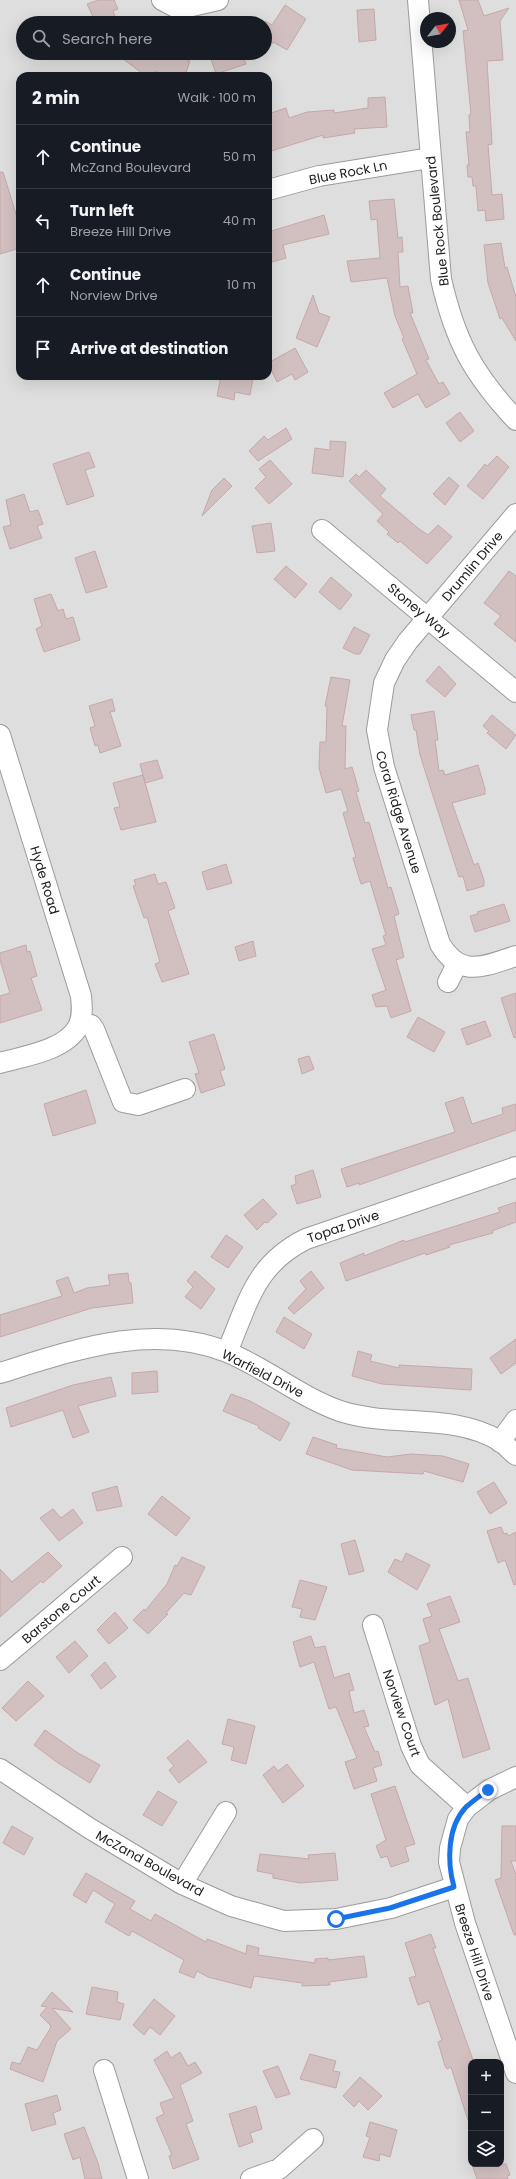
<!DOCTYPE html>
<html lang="en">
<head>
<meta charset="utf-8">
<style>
	:root { --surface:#171b24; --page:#242831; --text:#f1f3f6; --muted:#9ea1a6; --line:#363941 }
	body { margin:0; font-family:Poppins,sans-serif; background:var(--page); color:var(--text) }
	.controls { position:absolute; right:12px; bottom:12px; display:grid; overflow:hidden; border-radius:8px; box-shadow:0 4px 16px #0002 }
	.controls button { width:36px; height:36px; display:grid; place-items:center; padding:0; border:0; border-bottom:1px solid var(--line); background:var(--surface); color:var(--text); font:20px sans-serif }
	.compass { position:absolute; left:420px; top:12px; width:36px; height:36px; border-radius:50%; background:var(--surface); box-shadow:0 4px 16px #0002; rotate:59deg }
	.stop { position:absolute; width:12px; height:12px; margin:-9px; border:3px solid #1a73e8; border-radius:50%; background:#fff }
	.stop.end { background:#1a73e8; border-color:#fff; box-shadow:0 1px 4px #0008 }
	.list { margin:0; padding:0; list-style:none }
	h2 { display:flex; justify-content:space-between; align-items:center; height:52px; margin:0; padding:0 16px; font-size:17px }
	h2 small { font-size:13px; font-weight:400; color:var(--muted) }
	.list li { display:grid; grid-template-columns:26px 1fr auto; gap:12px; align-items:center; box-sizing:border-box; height:64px; padding:0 16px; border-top:1px solid var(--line) }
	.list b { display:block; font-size:15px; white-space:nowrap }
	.list p { margin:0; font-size:13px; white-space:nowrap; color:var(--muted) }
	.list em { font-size:13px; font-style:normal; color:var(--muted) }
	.icon { flex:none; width:22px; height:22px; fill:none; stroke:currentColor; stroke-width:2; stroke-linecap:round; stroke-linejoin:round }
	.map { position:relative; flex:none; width:516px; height:2179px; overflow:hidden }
	.search { position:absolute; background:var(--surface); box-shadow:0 4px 16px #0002; left:16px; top:16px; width:256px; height:44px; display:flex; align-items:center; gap:10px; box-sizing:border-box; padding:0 14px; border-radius:22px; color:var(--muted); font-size:15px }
	.panel { position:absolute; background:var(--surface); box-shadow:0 4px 16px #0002; left:16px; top:72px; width:256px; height:308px; border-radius:12px }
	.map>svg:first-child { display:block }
</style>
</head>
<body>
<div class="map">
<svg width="516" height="2179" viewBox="0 0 516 2179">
	<rect width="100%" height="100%" fill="#f2e9e7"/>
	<path fill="#dfdede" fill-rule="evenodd" d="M0,0H516V2179H0ZM426,18H450V42H426ZM23,23H265V53H23ZM20,76H268V376H20ZM471,2062H501V2164H471Z"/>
	<path fill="#d2c0c1" stroke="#c5a8aa" d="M98,0H114L118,9L113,11L116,19L106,23H96L87,4Z
		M459,0H478L484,16L509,8L500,21L503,60L487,61L492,144L488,145L492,195L502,194L504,219L486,221L485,210L478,211L476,186H473L472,177H468L467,165H469L466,132H470L469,115L471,114L463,31L468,30Z
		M285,5L306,19L287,50L273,42L265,54V21L272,25Z
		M374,9L376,40L359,42L357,10Z
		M115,53H166L190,61L185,76H168L155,71L153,76H146Z
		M209,53H242L246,64L216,74Z
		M385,97L387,127L354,129L355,133L323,138V135L268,152V114L286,108L289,118L307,112L334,110V113L368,108V98Z
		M0,172H3L20,227V248L0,254Z
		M394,199L398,238L402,237L403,252H398L400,287L408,286L413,313H410L429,359L426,360L439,384L443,382L450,394L426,408L418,394L393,408L384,393L417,374L402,339L404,338L395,316L387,278L351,282L347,261L380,258L377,219L371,220L369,201Z
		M324,215L329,234L283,245L286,258L272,262L268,250V232Z
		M501,243L505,268L507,267L516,297V341L502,318L500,319L488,283L484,245Z
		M313,295L319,313L330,317L317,347L296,338Z
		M295,348L308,372L295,380L292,374L277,382L268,363Z
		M221,376L253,378L250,395L235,392L234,400L217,396Z
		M460,412L474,431L460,442L446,423Z
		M286,428L292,439L258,461L249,451L264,436L268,440Z
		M330,441L346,442L343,477L312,473L315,448L330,450Z
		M89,452L95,467L85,470L94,496L67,505L53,464Z
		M497,456L509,467L483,499L467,486L485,464L487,466Z
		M270,460L292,484L269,504L255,488L266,477L259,469Z
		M366,470L386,489L380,496L419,529L428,535L438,525L452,537L427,564L400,541L398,543L387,534L389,532L377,521L383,514L349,481L356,474L359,477Z
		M449,477L459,486L445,505L433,494Z
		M224,478L232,486L202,516L212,490Z
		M24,494L30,512L38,510L43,524L37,526L42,538L10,549L3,527L11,525L6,500Z
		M271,523L275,551L257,553L252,526Z
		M95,551L107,587L86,593L75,558Z
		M286,566L307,584L295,598L274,579Z
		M509,571L516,576V642L494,624L501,616L484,603Z
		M331,577L352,595L340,610L319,592Z
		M51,594L58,611L63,609L66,619L73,617L80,640L44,652L36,629L42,626L34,599Z
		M354,627L370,635L360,654H355L343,648Z
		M439,666L456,684L445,697L426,681Z
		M331,677L350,680L342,726H346L345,769L352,767L359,791L356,792L365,823L369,822L388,888L391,887L399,914L394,916L404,957L396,960L411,1011L391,1018L387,1006L376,1007L372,995L386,990L372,949L386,945L383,936L386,935L370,881L361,884L353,858L356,857L343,813L348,811L341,789L326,793L319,768L320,742H326L327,706H325Z
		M112,699L115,711L110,712L121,746L100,753L98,745L95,746L90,728L95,726L89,706Z
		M434,711L438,740H435L439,771L443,770L445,775L478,765L485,789V794L452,803L474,865L478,863L484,880V886L467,891L463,876L459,877L420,755L416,730H414L411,715Z
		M492,715L516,735L506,749L487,733L489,731L483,726Z
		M157,760L163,778L145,783L140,764Z
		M143,775L156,822L121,830L114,808L120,807L113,783Z
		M226,864L232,883L207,890L202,872Z
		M155,874L158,884L166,882L175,908L168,911L189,974L162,982L155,964L160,962L147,917L144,918L133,886L136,885L134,880Z
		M504,904L510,921L475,932L470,916L478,914L477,912Z
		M253,941L256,956L239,961L235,947Z
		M26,945L27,952L30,951L37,976L31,978L42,1010L0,1023V996L10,993L0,960V953Z
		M516,993V1037L514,1038L501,998Z
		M418,1017L445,1032L434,1052L407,1037Z
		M485,1021L491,1036L467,1045L461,1029Z
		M214,1034L225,1069L220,1071L225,1085L201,1093L195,1074L199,1073L189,1042Z
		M309,1056L314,1069L302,1074L298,1059Z
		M86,1090L96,1123L53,1136L44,1104Z
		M463,1097L472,1124L503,1114L502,1108L516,1104V1130L359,1185V1183L347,1187L341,1169L455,1132L445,1103Z
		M313,1170L321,1197L297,1204L291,1186L296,1184L295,1176Z
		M263,1199L277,1214L267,1223L265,1222L257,1230L244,1215Z
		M516,1202V1222L492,1231L493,1233L449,1245L450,1247L426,1255L425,1253L346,1281L340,1263L364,1253V1256L404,1240L405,1242L500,1212L498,1208Z
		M226,1235L243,1247L228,1268L211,1257Z
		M195,1271L215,1289L201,1309L185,1297L193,1287L187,1281Z
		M311,1271L324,1288L294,1314L288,1308L306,1289L300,1281Z
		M128,1273L129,1283H131L133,1303L92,1308L0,1337V1315L62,1296L56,1281L68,1277L74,1293L87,1288L110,1285L108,1275Z
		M284,1317L312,1334L304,1349L276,1332Z
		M516,1339V1363L501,1374L490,1358Z
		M358,1351L372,1355L370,1361L399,1368V1365L472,1369L471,1390L382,1384L352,1376Z
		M157,1371L158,1392L132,1394V1373Z
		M111,1377L116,1396L78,1406L89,1432L73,1438L63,1410L11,1427L6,1408L73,1385Z
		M231,1394L250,1401L290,1423L280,1441L258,1428L259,1426L223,1411Z
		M313,1437L337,1445L336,1448L387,1457L411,1454L443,1456L469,1464L463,1482L424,1471L423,1474L352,1470L306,1454Z
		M494,1482L507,1503L490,1514L477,1492Z
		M117,1486L122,1506L97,1511L92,1493Z
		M162,1496L190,1518L176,1536L148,1514Z
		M53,1509L61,1518L73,1509L83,1523L59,1541L40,1518Z
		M501,1527L504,1534L507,1533L508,1536L516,1532V1584L514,1585L505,1560L498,1563L487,1531Z
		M355,1540L364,1571L349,1575L341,1544Z
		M48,1552L62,1566L43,1583L41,1581L0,1617V1569L12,1582Z
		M406,1553L430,1565L417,1590L388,1572L395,1559L402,1562Z
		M182,1557L205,1567L191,1595L184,1593L166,1613L168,1614L148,1634L133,1620L144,1609L145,1611L167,1584L175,1565L177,1566Z
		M300,1580L327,1587L315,1620L300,1617L302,1609L292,1607Z
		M450,1596L460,1622L439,1629L458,1681L468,1678L490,1749L463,1758L448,1699L435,1705L419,1646L430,1642L423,1619L432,1616L427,1604Z
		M115,1612L128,1628L109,1644L97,1630Z
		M311,1636L315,1648L325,1646L334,1678L349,1673L354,1690L349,1691L354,1713L364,1710L369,1726L364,1727L375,1752L378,1751L382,1765L373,1768L377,1781L354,1789L345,1762L357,1758L336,1707L329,1709L314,1662L300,1667L293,1642Z
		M75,1641L88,1656L69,1673L56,1657Z
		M105,1662L116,1677L101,1689L91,1675Z
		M28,1681L44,1696L16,1721L2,1708Z
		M228,1719L255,1726L246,1764L231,1760L234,1747L222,1744Z
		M45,1730L78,1753L100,1765L90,1783L58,1763L34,1745Z
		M188,1740L207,1762L179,1783L169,1770L174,1766L167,1758Z
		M287,1764L304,1786L283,1803L263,1775L274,1766L278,1771Z
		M395,1786L415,1844L405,1847L409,1861L391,1867L387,1856L381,1858L376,1846L386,1840L371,1794Z
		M158,1791L177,1802L162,1826L143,1815Z
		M12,1826L33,1838L24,1855L3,1843Z
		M502,1826H516V1861H511L516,1875V1935H514L495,1880L501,1878Z
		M335,1853L338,1880L300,1883L273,1878V1874L257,1871L260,1854L309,1859L308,1855Z
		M86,1873L135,1901L130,1909L151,1921L155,1914L206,1942L207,1939L246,1954L247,1945L259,1948L258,1955L315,1963V1959L328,1958V1960L364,1956L367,1977L329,1982L330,1985L302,1986V1983L254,1976L251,1988L208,1977L197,1971L194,1978L179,1972L184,1960L132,1931L129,1936L105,1922L115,1904L93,1890L86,1903L73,1895Z
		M431,1934L436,1948H433L473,2060L471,2061V2120H468L451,2067L447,2069L445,2066L438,2042L442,2040L429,2001L418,2005L409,1978L416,1976L405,1943Z
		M92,1987L118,1992L117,2002L124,2004L120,2020L86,2014Z
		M52,1992L73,2012L52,2008L71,2029L57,2041L43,2082L10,2069L12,2062L20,2064L28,2047L37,2050L50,2029L51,2026L40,2015L47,2007L41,2006Z
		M154,1999L175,2016L160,2035L150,2027L144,2035L133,2025Z
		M167,2051L171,2058L180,2052L188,2066L195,2062L202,2073L180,2085L193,2121L186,2124L199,2159L173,2169L169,2156L172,2155L156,2118L164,2114L160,2103L174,2098L154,2060Z
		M310,2054L336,2061L333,2071L340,2072L336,2088L300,2079Z
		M278,2066L290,2094L276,2098L263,2071Z
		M360,2077L382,2096L368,2110L359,2101L354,2107L343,2096Z
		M57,2095L61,2110L53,2113L56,2124L32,2131L25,2104Z
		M256,2106L262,2129L250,2133L253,2142L239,2147L229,2114Z
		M370,2122L397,2130L390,2157L380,2154L379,2161L363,2157L370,2137L366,2136Z
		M84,2127L98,2163L102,2179H85L80,2157L73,2160L64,2134Z
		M472,2164H506L510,2175L507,2176L508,2179H477Z"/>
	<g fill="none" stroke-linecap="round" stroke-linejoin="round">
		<g stroke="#9b9b9b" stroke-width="22">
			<path id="minor" d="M162,0L179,9L218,0
				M418,0L441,279C455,341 473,374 516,420
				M268,190L319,176L430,158
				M516,514L408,641L395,660L384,683L377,730L384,767L440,944C461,979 484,966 516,956
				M322,530L516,692
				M0,735L81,996C82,1006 83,1017 78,1027C64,1051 24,1056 0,1063
				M448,982L457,964
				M79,1024L91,1025L94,1029L123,1102L138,1105L185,1089
				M227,1352C248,1303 255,1264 306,1239L516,1167
				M0,1373C74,1350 151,1322 227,1352C266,1368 300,1397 340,1411C392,1428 451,1412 500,1441C506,1445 511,1451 516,1455
				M500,1442L516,1420
				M373,1625L411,1746L420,1765L467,1807
				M0,1660L122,1557
				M0,1769L89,1828L182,1884L231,1906L284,1921L336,1919L391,1908L454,1887
				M516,1777L489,1790L467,1807L458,1819L450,1848L449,1862L465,1923L516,2073
				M182,1884L226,1812
				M104,2070L138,2179
				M251,2179L279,2169L313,2139"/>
		</g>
		<use href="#minor" stroke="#fff" stroke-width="20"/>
	</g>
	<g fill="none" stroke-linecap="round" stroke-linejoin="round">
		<path stroke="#1a73e8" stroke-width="5" d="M336,1919L390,1908L454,1887C447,1862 447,1827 466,1807C473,1801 481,1795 488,1790"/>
	</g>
	<g text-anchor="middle" stroke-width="3" stroke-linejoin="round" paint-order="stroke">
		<g font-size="13" fill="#212121" stroke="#fff">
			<text transform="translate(348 172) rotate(-11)" y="5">Blue Rock Ln</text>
			<text transform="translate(437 221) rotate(-96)" y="5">Blue Rock Boulevard</text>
			<text transform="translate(472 566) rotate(-50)" y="5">Drumlin Drive</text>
			<text transform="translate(419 610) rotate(40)" y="5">Stoney Way</text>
			<text transform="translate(399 812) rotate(73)" y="5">Coral Ridge Avenue</text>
			<text transform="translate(45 880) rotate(73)" y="5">Hyde Road</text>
			<text transform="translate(343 1226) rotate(-19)" y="5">Topaz Drive</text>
			<text transform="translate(263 1373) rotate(27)" y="5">Warfield Drive</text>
			<text transform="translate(61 1609) rotate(-40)" y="5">Barstone Court</text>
			<text transform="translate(402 1713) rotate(71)" y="5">Norview Court</text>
			<text transform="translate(150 1863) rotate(29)" y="5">McZand Boulevard</text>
			<text transform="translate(475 1952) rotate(72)" y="5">Breeze Hill Drive</text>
		</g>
	</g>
</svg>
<div class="controls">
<button>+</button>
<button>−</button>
<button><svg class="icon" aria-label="layers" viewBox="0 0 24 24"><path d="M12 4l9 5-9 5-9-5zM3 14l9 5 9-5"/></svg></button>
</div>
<svg class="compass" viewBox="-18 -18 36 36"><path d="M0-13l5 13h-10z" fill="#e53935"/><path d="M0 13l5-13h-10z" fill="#9ea1a6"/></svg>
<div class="stop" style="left:336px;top:1919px"></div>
<div class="stop end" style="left:488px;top:1790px"></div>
<div class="search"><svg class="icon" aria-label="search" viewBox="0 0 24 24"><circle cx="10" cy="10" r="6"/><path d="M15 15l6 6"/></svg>Search here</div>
<section class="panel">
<h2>2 min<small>Walk · 100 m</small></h2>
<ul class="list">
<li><svg class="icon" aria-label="ahead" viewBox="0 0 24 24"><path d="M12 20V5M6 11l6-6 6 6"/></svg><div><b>Continue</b><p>McZand Boulevard</p></div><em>50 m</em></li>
<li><svg class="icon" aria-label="left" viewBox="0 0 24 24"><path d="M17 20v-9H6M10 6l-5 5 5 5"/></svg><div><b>Turn left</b><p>Breeze Hill Drive</p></div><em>40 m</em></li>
<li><svg class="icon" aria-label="ahead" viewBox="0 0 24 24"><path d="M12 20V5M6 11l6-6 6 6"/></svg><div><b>Continue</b><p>Norview Drive</p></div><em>10 m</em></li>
<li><svg class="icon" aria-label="arrive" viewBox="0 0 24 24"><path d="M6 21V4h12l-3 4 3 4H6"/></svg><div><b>Arrive at destination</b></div></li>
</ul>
</section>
</div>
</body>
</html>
